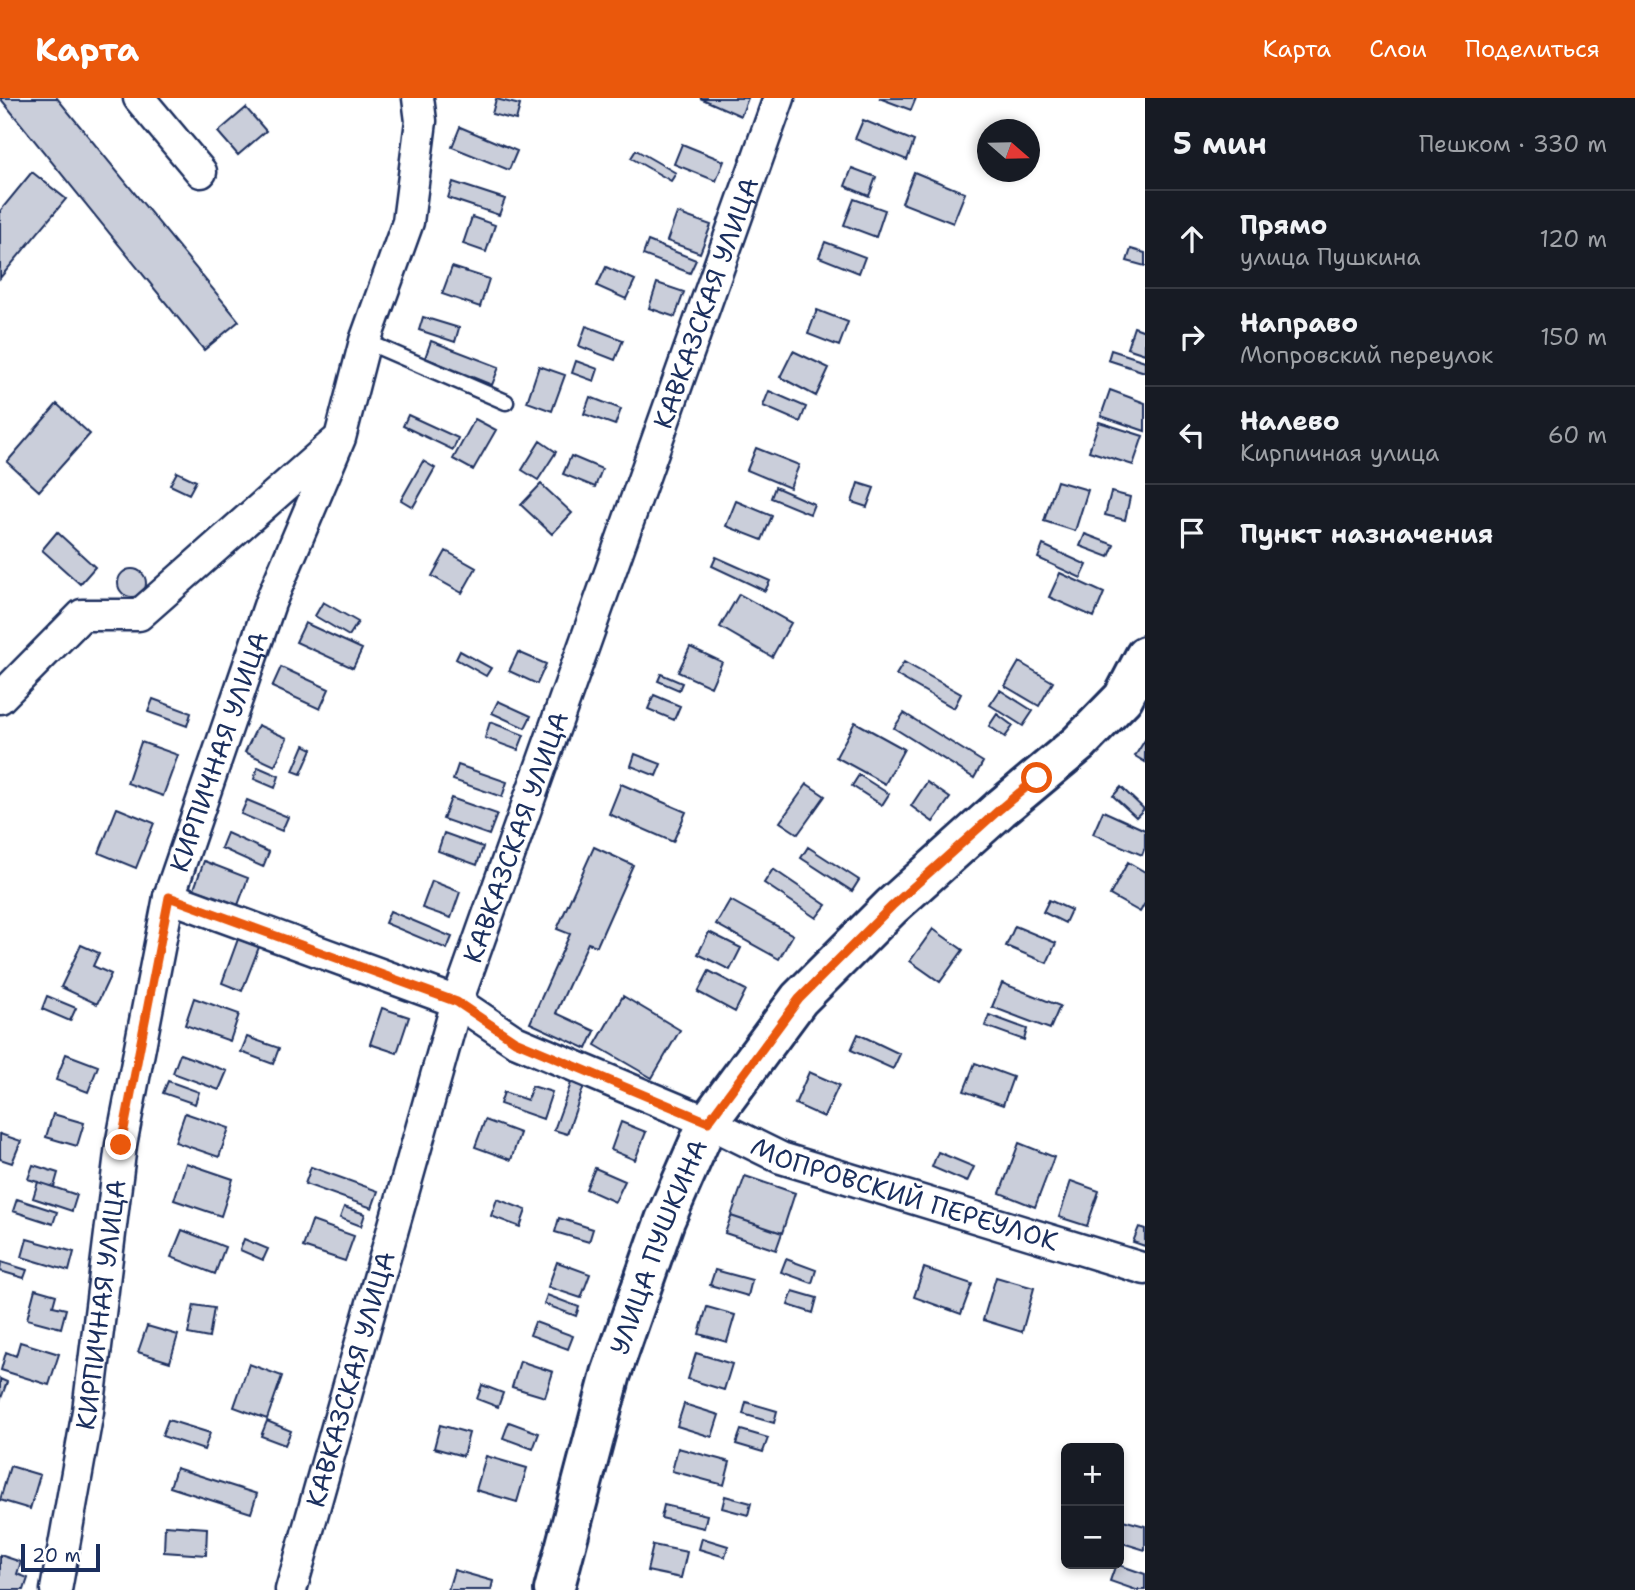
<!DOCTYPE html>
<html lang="ru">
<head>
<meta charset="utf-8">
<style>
	:root { --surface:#171b24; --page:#242831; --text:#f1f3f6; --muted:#9ea1a6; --line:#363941; --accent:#ea580c }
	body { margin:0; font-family:"Shantell Sans",sans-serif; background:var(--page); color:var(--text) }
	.controls { position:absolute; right:21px; bottom:21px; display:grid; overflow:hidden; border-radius:10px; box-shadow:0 4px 10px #0003 }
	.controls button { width:63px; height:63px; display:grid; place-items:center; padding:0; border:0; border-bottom:2px solid var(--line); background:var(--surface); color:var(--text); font:35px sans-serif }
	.compass { position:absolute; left:977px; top:21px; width:63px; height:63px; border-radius:50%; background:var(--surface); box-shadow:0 4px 10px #0003; rotate:110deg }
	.scale { position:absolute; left:21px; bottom:18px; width:79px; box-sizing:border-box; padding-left:7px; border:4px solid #1b2f5e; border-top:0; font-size:19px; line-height:24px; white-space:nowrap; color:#1b2f5e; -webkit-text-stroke:5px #fff; paint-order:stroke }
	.stop { position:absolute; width:21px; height:21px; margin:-16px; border:5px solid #ea580c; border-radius:50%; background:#fff }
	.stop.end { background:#ea580c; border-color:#fff; box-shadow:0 2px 7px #0008 }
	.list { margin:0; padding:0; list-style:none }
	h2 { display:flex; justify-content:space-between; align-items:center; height:91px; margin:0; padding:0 28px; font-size:30px }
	h2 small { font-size:23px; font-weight:400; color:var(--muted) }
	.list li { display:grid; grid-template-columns:46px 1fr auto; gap:21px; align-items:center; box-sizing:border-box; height:98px; padding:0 28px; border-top:2px solid var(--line) }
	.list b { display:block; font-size:26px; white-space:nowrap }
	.list p { margin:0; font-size:23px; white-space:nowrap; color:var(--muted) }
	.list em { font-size:23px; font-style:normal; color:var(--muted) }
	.icon { flex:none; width:38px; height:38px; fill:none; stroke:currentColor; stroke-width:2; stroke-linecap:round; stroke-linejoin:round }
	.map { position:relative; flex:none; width:1145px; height:1492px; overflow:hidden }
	header { display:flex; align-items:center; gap:42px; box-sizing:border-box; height:98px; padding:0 35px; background:var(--accent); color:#fff }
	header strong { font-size:33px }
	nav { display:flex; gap:38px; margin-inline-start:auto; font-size:24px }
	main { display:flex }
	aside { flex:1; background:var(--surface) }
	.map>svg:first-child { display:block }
</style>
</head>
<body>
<header>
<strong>Карта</strong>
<nav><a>Карта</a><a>Слои</a><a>Поделиться</a></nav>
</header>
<main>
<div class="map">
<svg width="1145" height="1492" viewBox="0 0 1145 1492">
	<rect width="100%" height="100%" fill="#fff"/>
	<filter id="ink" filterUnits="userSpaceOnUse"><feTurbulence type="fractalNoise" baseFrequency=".0143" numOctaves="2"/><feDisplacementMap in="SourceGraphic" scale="14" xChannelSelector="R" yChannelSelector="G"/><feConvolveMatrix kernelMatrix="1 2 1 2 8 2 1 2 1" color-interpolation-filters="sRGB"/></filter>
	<g filter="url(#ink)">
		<path fill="#caceda" stroke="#1b2f5e" stroke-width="2" d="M0,0H57L239,223L204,252Z
			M700,0H748L741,18Z
			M879,0H916L911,12Z
			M496,1L520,7L516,22L492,16Z
			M246,10L266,33L238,57L218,34Z
			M863,22L914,43L907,62L855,41Z
			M460,29L517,53L509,72L452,49Z
			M682,46L724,63L716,83L674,66Z
			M636,52L676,75L671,83L631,60Z
			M852,70L876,79L869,98L845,88Z
			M32,74L66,101L0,180V113Z
			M914,74L965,95L953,125L902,105Z
			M453,84L505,101L499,117L448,100Z
			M854,101L885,112L876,139L844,127Z
			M677,115L711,127L700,155L667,143Z
			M472,119L495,127L486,154L463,146Z
			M648,143L696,162L690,175L643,157Z
			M825,144L865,159L859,175L819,159Z
			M1131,151L1145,155V168L1127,163Z
			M452,169L489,181L480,209L442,196Z
			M606,169L635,182L626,201L597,188Z
			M657,185L684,194L675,219L649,210Z
			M817,212L848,224L839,248L808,236Z
			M423,219L459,230L455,244L419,232Z
			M586,228L623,242L615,262L579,248Z
			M1134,229L1145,233V256L1127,250Z
			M431,243L499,269L492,287L425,260Z
			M1111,252L1145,263V274L1108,262Z
			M793,253L829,270L816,298L780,279Z
			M576,263L598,271L594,283L572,275Z
			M539,268L565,277L552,313L527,304Z
			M1110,292L1145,305V333L1101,318Z
			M769,293L806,309L800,324L763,308Z
			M590,299L621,311L615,327L584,316Z
			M57,306L90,336L39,393L7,364Z
			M408,317L458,340L453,352L403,328Z
			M475,321L496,332L473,372L453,361Z
			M1099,324L1143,338L1133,367L1089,353Z
			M540,343L556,354L538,382L522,372Z
			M756,350L799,367L790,390L747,372Z
			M571,358L602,371L595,389L563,376Z
			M423,363L435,370L413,409L401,402Z
			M177,374L196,383L189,396L170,387Z
			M1057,383L1088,392L1075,433L1044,423Z
			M858,385L874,390L867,409L852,404Z
			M541,386L572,415L552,436L521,407Z
			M775,389L814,406L810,416L771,400Z
			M1111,394L1130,399L1125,422L1105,417Z
			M736,403L772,418L762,442L726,428Z
			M57,434L95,469L80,486L42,452Z
			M1085,436L1114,447L1109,459L1080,448Z
			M1043,447L1087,467L1081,480L1038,460Z
			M446,453L476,470L462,495L432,478Z
			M716,459L770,483L765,493L712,468Z
			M118 485a14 14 0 1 1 28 0a14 14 0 1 1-28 0Z
			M1060,475L1104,495L1094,519L1049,499Z
			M739,496L791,525L772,559L720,529Z
			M323,504L358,524L349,538L315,518Z
			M305,525L362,551L353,570L296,544Z
			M690,549L722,564L711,589L678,574Z
			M460,553L491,570L486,578L456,561Z
			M518,554L546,566L537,586L509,573Z
			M904,564L961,596L954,610L896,577Z
			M1019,564L1053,584L1039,608L1005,588Z
			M281,569L329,591L320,611L272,589Z
			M661,576L682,585L679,592L658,583Z
			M1000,592L1033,613L1023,628L990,607Z
			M654,597L680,608L674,622L648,611Z
			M153,601L191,615L187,628L148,614Z
			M498,603L531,618L525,630L492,615Z
			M904,615L983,664L974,680L894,630Z
			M997,616L1013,628L1005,639L989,628Z
			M490,624L524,637L518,652L485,640Z
			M855,624L904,651L885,686L836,659Z
			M258,627L287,640L275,668L245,654Z
			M1145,642V664L1135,658Z
			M141,644L178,657L163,698L127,685Z
			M304,647L312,651L301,676L293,673Z
			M635,656L661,666L656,678L631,668Z
			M458,667L507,684L502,699L453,682Z
			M258,669L279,678L275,690L254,681Z
			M859,677L889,696L882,707L852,688Z
			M927,684L950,700L933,724L911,708Z
			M621,686L686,714L673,744L609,716Z
			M807,686L825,698L798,736L780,724Z
			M1121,689L1144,711L1136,719L1113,698Z
			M451,700L497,716L489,737L443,721Z
			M247,702L288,719L282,733L241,716Z
			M117,710L154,725L136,770L99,755Z
			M1103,713L1145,732V749L1142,757L1093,736Z
			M227,735L269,754L263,769L221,750Z
			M444,735L483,749L477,767L438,753Z
			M594,749L633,767L597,848L588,845L556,915L595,933L587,951L530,925L570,836L557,831Z
			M808,749L859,782L852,793L801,760Z
			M204,763L248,780L238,807L194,791Z
			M1128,764L1145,774V805L1140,814L1110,797Z
			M773,771L826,807L816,820L764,785Z
			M432,783L460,794L451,820L422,810Z
			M730,802L793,837L779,861L716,826Z
			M1049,802L1071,812L1065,825L1043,814Z
			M390,813L452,839L447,851L385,825Z
			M1015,828L1056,845L1047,865L1006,848Z
			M933,831L963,852L940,884L910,863Z
			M709,834L741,850L730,872L698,856Z
			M238,841L259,849L242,893L222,885Z
			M81,847L99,855L93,868L111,876L97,906L61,889Z
			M709,873L746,892L735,914L698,894Z
			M1002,885L1060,908L1050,931L992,909Z
			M47,898L76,910L70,923L42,911Z
			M623,898L680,932L652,980L595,947Z
			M194,900L239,916L230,943L185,927Z
			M382,910L409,919L397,955L370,946Z
			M989,917L1027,931L1024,942L985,928Z
			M858,936L900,956L893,971L851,952Z
			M247,939L279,950L273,966L241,954Z
			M66,956L98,968L88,994L56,982Z
			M180,956L227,973L219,992L173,975Z
			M975,965L1013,979L1003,1007L964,993Z
			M809,974L839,987L824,1019L795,1006Z
			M574,977L586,982L567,1036L554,1032Z
			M168,983L199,994L195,1006L163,995Z
			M532,988L552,994L543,1021L500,1006L504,994L527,1002Z
			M185,1015L229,1030L219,1059L175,1044Z
			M53,1016L84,1025L77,1048L46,1039Z
			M485,1022L520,1035L511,1062L475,1049Z
			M621,1024L646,1034L635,1062L611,1052Z
			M0,1036L21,1043L12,1065L0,1061Z
			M1019,1045L1054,1059L1035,1109L1000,1095Z
			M938,1054L974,1069L967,1084L932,1069Z
			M186,1065L233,1081L221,1118L174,1102Z
			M33,1067L58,1075L54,1089L28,1081Z
			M311,1069L378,1093L372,1110L305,1086Z
			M595,1070L625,1083L615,1104L586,1091Z
			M745,1078L795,1095L782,1135L731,1118Z
			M1071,1083L1099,1093L1087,1128L1059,1119Z
			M38,1084L77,1097L72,1113L33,1100Z
			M17,1101L57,1114L53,1126L13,1113Z
			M497,1101L526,1112L520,1129L491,1118Z
			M344,1109L365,1116L361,1128L340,1120Z
			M731,1118L782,1135L776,1152L725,1135Z
			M559,1120L593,1131L589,1144L555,1134Z
			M312,1123L354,1138L345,1163L303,1149Z
			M1139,1129L1145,1131V1148L1133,1144Z
			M182,1132L225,1149L215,1176L171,1159Z
			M27,1141L74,1154L69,1173L22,1159Z
			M244,1141L268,1151L263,1162L240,1152Z
			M786,1161L816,1172L812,1185L781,1174Z
			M1,1164L27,1172L24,1180L0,1173Z
			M557,1164L590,1176L581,1200L548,1189Z
			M924,1170L972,1186L961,1216L914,1199Z
			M715,1172L752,1182L748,1198L710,1187Z
			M996,1179L1034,1190L1022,1234L983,1222Z
			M35,1191L56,1197L53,1208L66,1211L61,1230L27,1221Z
			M793,1193L817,1200L813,1215L788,1207Z
			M547,1197L579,1209L576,1218L544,1206Z
			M194,1207L214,1210L209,1240L188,1236Z
			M707,1209L735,1217L727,1244L699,1236Z
			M535,1224L573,1238L568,1251L530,1237Z
			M147,1228L178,1237L170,1264L138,1254Z
			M20,1244L59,1256L49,1287L1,1272L6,1254L16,1258Z
			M696,1255L732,1266L724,1292L688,1281Z
			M520,1263L553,1274L545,1299L512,1289Z
			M249,1266L282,1278L267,1321L234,1309Z
			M0,1281L7,1284L0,1303Z
			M482,1287L503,1295L498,1309L477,1301Z
			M746,1304L777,1313L774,1325L743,1316Z
			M684,1306L719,1317L712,1339L677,1328Z
			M168,1322L210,1335L204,1352L162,1338Z
			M267,1323L291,1333L285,1347L261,1338Z
			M509,1324L539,1335L533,1351L503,1340Z
			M440,1327L469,1335L463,1358L434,1350Z
			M741,1332L768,1340L763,1354L736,1346Z
			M678,1350L730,1364L724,1387L672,1373Z
			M486,1358L527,1370L517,1404L476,1392Z
			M10,1368L40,1377L30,1411L0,1402Z
			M176,1370L257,1396L251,1415L170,1389Z
			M725,1398L751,1405L748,1417L722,1410Z
			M664,1407L707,1417L704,1430L661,1420Z
			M1119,1421L1145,1428V1452L1119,1444Z
			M165,1427L207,1430L206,1457L164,1454Z
			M702,1440L728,1448L725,1459L699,1451Z
			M653,1447L687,1454L681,1480L647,1473Z
			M0,1457L21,1464L17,1476L28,1480L24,1492H0Z
			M1116,1466L1145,1476V1492H1136L1110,1483Z
			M454,1472L493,1483L491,1492H448Z"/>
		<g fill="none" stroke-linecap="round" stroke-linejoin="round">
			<g stroke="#1b2f5e" stroke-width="19">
				<path id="service" d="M365,243L506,304"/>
			</g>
			<g stroke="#1b2f5e" stroke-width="35">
				<g id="minor">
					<path d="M139,0L201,74"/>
					<path d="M0,600L82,517H139L334,345"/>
					<path id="s1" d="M169,799L457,904L515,943L708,1024L781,1060L1145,1171"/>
					<path id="s2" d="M56,1492L88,1313L121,1047L169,799L270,505L340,340L365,243L408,124L421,23L418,0"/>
					<path id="s3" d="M291,1492L457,904L779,0"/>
				</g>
			</g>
			<g stroke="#1b2f5e" stroke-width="44">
				<g id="secondary">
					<path id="s4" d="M554,1492L611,1276L665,1122L708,1024L799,901L892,808L1000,711L1078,646L1123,600L1145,558"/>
				</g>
			</g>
			<use href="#service" stroke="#fff" stroke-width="14"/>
			<use href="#minor" stroke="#fff" stroke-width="30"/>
			<use href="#secondary" stroke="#fff" stroke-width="38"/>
		</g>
	</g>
	<g fill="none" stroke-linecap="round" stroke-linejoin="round" filter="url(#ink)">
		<path stroke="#ea580c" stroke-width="9" d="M121,1047L169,799L457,904L515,943L708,1024L799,901L892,808L1000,711L1037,680"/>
	</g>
	<g text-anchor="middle" stroke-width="6" stroke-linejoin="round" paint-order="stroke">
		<g font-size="26" fill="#1b2f5e" stroke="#fff">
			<text dy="9" stroke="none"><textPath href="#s3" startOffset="1353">КАВКАЗСКАЯ УЛИЦА</textPath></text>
			<text dy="9" stroke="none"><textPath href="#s2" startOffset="856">КИРПИЧНАЯ УЛИЦА</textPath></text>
			<text dy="9" stroke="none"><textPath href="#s3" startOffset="786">КАВКАЗСКАЯ УЛИЦА</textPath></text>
			<text dy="9" stroke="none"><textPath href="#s1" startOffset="796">МОПРОВСКИЙ ПЕРЕУЛОК</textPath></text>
			<text dy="9" stroke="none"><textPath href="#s4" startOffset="359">УЛИЦА ПУШКИНА</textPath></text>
			<text dy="9" stroke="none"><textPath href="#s2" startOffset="289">КИРПИЧНАЯ УЛИЦА</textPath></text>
			<text dy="9" stroke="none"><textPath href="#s3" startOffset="219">КАВКАЗСКАЯ УЛИЦА</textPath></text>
		</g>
	</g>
</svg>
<div class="controls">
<button>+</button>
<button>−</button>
</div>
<svg class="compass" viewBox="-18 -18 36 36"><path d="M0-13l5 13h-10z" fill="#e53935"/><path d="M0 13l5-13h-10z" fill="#9ea1a6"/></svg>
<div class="scale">20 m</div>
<div class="stop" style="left:1037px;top:680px"></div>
<div class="stop end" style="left:121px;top:1047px"></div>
</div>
<aside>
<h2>5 мин<small>Пешком · 330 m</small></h2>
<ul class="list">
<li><svg class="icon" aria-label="ahead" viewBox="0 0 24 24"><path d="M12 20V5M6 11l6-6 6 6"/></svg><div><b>Прямо</b><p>улица Пушкина</p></div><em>120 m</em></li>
<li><svg class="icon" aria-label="right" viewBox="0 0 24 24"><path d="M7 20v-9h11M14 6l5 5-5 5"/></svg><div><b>Направо</b><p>Мопровский переулок</p></div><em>150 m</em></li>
<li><svg class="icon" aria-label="left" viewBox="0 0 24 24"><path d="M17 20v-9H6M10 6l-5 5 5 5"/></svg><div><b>Налево</b><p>Кирпичная улица</p></div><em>60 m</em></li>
<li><svg class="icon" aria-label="arrive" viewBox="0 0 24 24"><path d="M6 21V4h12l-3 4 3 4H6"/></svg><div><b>Пункт назначения</b></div></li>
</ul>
</aside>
</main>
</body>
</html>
